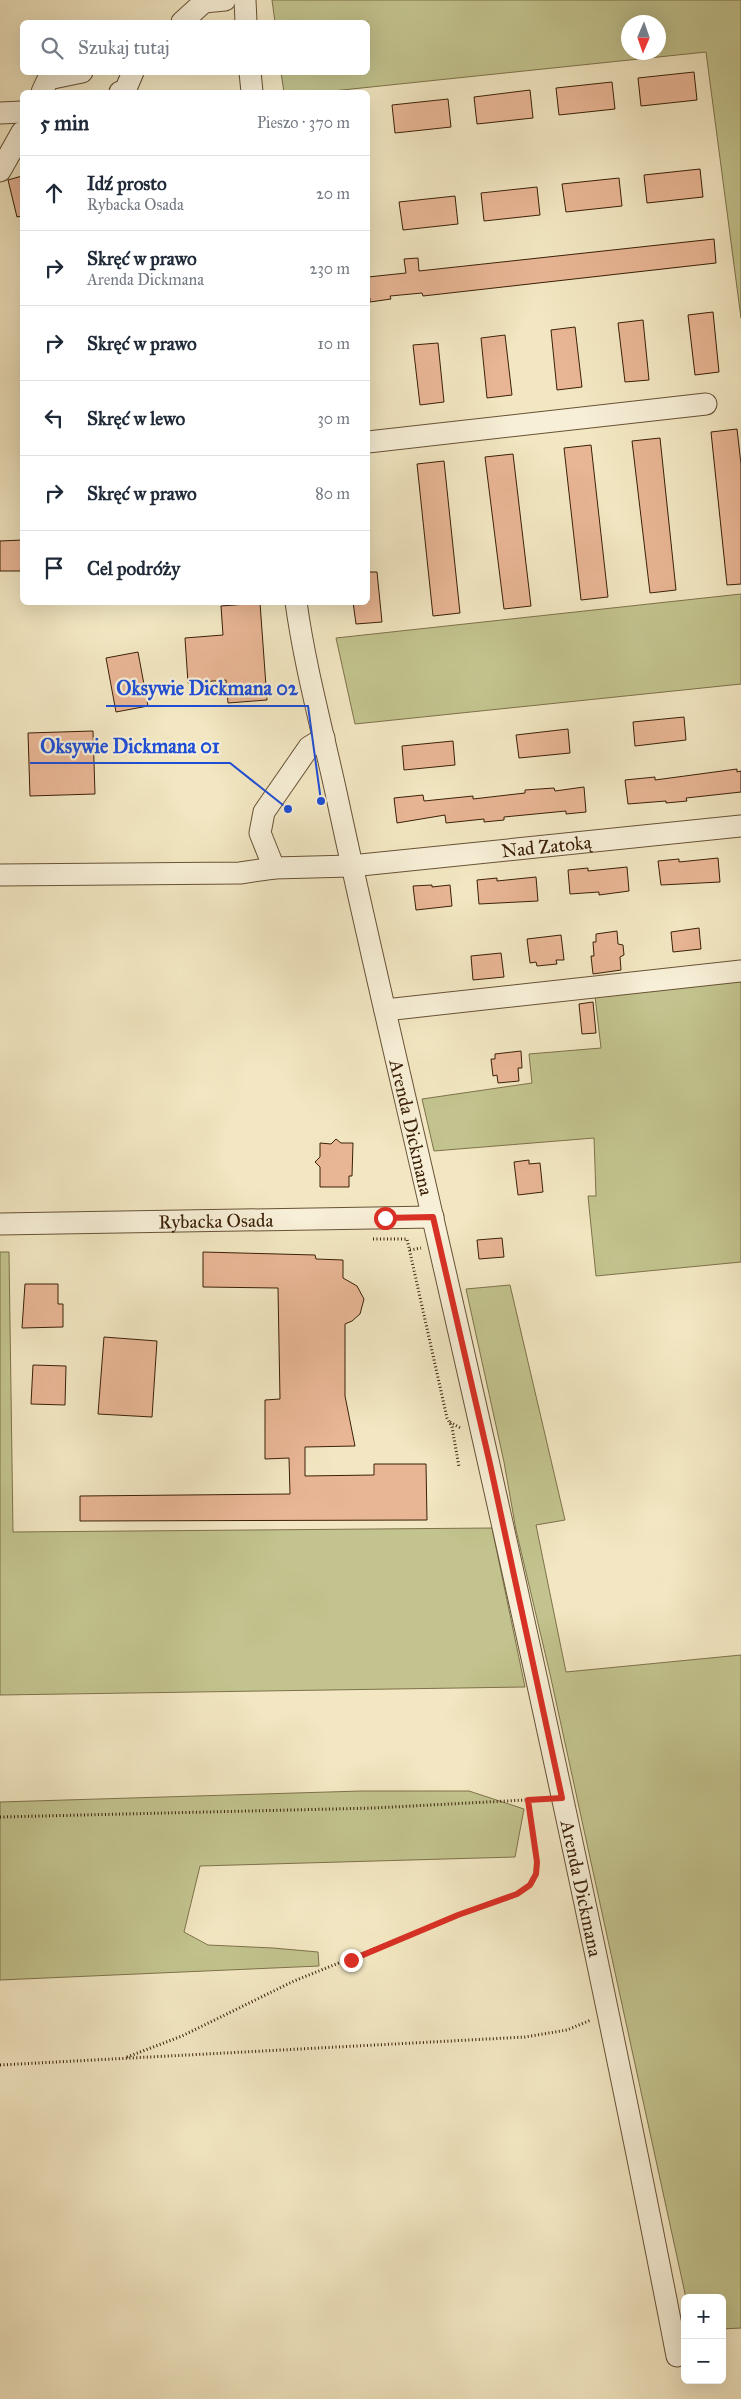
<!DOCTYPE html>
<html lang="pl">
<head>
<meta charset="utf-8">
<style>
	:root { --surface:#fff; --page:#f2f2f3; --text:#1f2937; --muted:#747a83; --line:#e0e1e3 }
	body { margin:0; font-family:"IM FELL Great Primer",serif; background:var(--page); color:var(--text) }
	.controls { position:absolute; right:15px; bottom:15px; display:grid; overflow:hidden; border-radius:8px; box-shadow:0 5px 20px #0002 }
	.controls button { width:45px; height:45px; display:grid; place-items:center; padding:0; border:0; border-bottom:1px solid var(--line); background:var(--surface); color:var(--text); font:25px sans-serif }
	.compass { position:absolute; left:621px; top:15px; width:45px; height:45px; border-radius:50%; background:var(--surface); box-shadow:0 5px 20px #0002; rotate:182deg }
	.stop { position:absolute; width:15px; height:15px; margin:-11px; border:4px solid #d93025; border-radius:50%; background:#fff }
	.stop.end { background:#d93025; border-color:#fff; box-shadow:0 1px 5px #0008 }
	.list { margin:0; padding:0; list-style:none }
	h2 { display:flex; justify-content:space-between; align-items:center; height:65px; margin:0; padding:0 20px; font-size:21px }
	h2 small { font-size:16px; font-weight:400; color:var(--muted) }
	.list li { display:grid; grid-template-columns:32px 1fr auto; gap:15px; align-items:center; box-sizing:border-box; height:75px; padding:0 20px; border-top:1px solid var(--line) }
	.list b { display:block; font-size:19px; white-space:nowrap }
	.list p { margin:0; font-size:16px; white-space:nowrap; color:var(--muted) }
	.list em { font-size:16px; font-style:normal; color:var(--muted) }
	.icon { flex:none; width:28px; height:28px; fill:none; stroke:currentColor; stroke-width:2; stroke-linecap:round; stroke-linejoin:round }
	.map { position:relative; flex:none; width:741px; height:2399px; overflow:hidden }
	.search { position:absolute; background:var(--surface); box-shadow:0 5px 20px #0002; left:20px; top:20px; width:350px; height:55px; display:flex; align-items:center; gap:12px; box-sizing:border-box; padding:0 18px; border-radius:8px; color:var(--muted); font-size:19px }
	.panel { position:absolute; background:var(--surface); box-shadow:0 5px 20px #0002; left:20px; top:90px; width:350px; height:515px; border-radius:8px }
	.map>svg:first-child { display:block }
</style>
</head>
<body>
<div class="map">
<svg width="741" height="2399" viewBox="0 0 741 2399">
	<rect width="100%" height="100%" fill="#f2e7c2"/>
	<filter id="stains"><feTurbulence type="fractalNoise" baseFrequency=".004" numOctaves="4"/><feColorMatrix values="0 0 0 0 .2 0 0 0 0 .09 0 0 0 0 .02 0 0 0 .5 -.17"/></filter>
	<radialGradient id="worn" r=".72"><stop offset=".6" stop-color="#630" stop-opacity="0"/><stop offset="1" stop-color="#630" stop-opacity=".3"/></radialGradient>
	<path fill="#c2c38e" stroke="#7e724a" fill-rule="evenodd" d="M272,0H741V318L706,52L323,92H284L281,73L368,72V22H275ZM628,22H658V52H628Z
		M741,594V684L355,724L336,638Z
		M741,980V1262L596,1276L588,1196H596L594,1138L434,1151L422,1099L532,1083L529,1054L601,1048L595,996Z
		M0,1252H9L13,1532L492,1528L525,1687L0,1695Z
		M510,1285L565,1520L536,1525L566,1672L741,1655V2328L722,2329V2298H686L550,1674L516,1530L504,1462L466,1289Z
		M361,1791H469L524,1809L515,1857L200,1866L184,1932L208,1945L273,1948L318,1952L319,1966L0,1980V1802Z"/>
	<path fill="#e9b695" stroke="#3a2007" d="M694,72L697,100L641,106L638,78Z
		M612,82L615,109L559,115L556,88Z
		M530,90L533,118L477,124L474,97Z
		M448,99L451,127L395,133L392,105Z
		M700,169L703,197L647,203L644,175Z
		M22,176V216L17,217L8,180Z
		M619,178L622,206L566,212L562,184Z
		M537,187L540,215L484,221L481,193Z
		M455,196L458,224L403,230L399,202Z
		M714,239L716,263L423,296L422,293L390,296L391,299L370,302V298L368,299V277L406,273L404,259L418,258L419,271Z
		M713,312L719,372L695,375L688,315Z
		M643,320L649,380L625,382L618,323Z
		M575,327L582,387L557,390L551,330Z
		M505,335L512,395L487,398L481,338Z
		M438,343L444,402L420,405L413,345Z
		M737,429L741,464V584L727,585L711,432Z
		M660,438L676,590L650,593L632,441Z
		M591,445L608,597L581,600L564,448Z
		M513,454L531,606L504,609L485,457Z
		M444,461L460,613L433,616L417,464Z
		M22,540V571H0V541Z
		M368,572H377L382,622L356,624L353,602H368Z
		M260,603L267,700L228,703L226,680L188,683L185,638L223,635L221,606Z
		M138,652L148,706L116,712L106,658Z
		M684,717L686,740L635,746L633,722Z
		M568,729L570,753L519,758L516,735Z
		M93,731L95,794L30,796L28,733Z
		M453,741L455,765L404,770L402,746Z
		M737,769V772L741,771V792L686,798L687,801L666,803V801L628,804L625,780L655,777V780Z
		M584,787L586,812L566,814V811L504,817V820L484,822V819L446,823L445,815L397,823L394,798L423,795L424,801L473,796V799L525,793V790L554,788L555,791Z
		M718,858L720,882L661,885L658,861L679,859V862Z
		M627,867L629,891L599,895V892L570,894L568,870L588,868V871Z
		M536,877L538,901L479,904L477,880L497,878V881Z
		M432,885V887L450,885L452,906L416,910L413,886Z
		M699,928L701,949L673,952L671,932Z
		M617,931L618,944L623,945L624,955L620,957L621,970L593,974L591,956H594L593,942H596V934Z
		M561,935L564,960H556L557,964L537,966L536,962L530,963L527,939Z
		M501,953L504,977L473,980L471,956Z
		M593,1002L596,1033L582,1034L579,1004Z
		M521,1051L522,1068H518L519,1081L498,1083L497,1075L493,1076L491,1059H495V1054Z
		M336,1139L341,1143H353L352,1176H349V1187H320V1167L315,1162L320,1157V1143L331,1144Z
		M529,1160V1164L540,1163L543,1192L518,1195L514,1162Z
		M502,1238L504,1257L479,1259L477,1240Z
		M203,1252L315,1255L316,1259L343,1260V1278L357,1286L364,1299L360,1314L352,1321L345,1324V1396L355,1446L305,1447V1476L374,1475V1464H426L427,1520L80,1521V1496L290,1494L289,1458L265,1459V1400L280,1399L278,1288L203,1287Z
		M25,1284H58V1304H63V1327L22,1328Z
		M104,1337L157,1341L152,1417L98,1414Z
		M33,1365L66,1366L65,1405L31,1404Z"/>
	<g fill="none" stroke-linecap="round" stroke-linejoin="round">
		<g stroke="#685236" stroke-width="23">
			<g id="minor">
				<path d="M245,0L246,22"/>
				<path d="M182,22L204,2L225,0"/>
				<path d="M250,72L252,92"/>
				<path d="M42,92L48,79L82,72"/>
				<path d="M120,92L125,91L133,72"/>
				<path d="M0,113L22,112"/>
				<path d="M0,171L22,132"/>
				<path d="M368,442L706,404"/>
				<path id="s1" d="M296,602C305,668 323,732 337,797C369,946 405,1096 439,1245C524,1614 605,1984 677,2356"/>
				<path id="s2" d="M324,738L309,747L264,812L260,833L274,868L351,866L741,826"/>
				<path d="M0,875L240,873L274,868"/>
				<path d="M385,1010L741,971"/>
				<path id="s3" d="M0,1224L433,1217"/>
			</g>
		</g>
		<path stroke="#3a2007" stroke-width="3" stroke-dasharray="1 2.5" stroke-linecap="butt" d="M373,1239H407L447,1418L452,1427L459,1467
			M410,1250L421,1248
			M450,1422L462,1429
			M0,1817L374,1808L544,1799
			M127,2057L182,2036L294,1981L458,1915L517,1894L530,1885L537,1874V1862L528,1800
			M0,2065L525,2037L567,2030L591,2020"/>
		<use href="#minor" stroke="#f7efd7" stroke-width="21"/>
	</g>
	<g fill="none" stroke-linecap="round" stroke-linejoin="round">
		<path stroke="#d93025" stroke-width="6" d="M351,1960L458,1915L517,1894L530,1885L536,1874L537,1862L528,1800L562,1798L490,1464L433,1217L385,1218"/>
	</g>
	<g text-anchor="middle" stroke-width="4.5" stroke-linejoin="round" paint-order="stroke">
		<g font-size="19" fill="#3a2007" stroke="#f7efd7">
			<text dy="7" stroke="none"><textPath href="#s2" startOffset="429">Nad Zatoką</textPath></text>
			<text dy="7" stroke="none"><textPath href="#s1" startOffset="538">Arenda Dickmana</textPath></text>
			<text dy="7" stroke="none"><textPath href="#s3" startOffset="216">Rybacka Osada</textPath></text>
			<text dy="7" stroke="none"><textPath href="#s1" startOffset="1318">Arenda Dickmana</textPath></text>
		</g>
	</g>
	<path fill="none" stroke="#1d4ed8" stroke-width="2" d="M321 801L308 706H106M288 809L230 763H30"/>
	<g fill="#1d4ed8" stroke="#f7efd7" stroke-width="2">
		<circle cx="321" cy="801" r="5"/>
		<circle cx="288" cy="809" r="5"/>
	</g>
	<g font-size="20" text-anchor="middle" font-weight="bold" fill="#1d4ed8" stroke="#f7efd7" stroke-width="4.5" stroke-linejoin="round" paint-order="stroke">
		<text x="207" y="695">Oksywie Dickmana 02</text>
		<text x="130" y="753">Oksywie Dickmana 01</text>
	</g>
	<rect width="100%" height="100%" filter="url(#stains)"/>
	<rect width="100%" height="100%" fill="url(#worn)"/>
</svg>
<div class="controls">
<button>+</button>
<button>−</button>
</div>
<svg class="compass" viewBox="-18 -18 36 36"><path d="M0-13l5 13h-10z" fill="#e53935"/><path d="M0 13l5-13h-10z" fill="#747a83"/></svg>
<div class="stop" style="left:385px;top:1218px"></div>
<div class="stop end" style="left:351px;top:1960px"></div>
<div class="search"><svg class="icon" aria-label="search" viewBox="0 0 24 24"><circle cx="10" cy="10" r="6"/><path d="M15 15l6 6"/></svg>Szukaj tutaj</div>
<section class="panel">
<h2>5 min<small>Pieszo · 370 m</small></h2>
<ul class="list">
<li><svg class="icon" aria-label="ahead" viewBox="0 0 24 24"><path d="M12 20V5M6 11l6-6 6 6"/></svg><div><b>Idź prosto</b><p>Rybacka Osada</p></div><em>20 m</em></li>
<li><svg class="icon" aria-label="right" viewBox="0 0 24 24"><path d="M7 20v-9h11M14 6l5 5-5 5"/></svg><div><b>Skręć w prawo</b><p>Arenda Dickmana</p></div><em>230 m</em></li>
<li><svg class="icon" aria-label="right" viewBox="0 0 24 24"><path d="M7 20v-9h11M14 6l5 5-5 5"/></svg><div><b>Skręć w prawo</b></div><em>10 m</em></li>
<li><svg class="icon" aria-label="left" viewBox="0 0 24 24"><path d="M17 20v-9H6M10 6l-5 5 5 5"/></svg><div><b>Skręć w lewo</b></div><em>30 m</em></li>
<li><svg class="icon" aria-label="right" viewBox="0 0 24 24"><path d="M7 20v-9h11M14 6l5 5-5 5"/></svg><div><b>Skręć w prawo</b></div><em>80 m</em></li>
<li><svg class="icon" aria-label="arrive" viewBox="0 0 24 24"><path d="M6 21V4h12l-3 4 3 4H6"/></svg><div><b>Cel podróży</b></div></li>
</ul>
</section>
</div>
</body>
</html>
